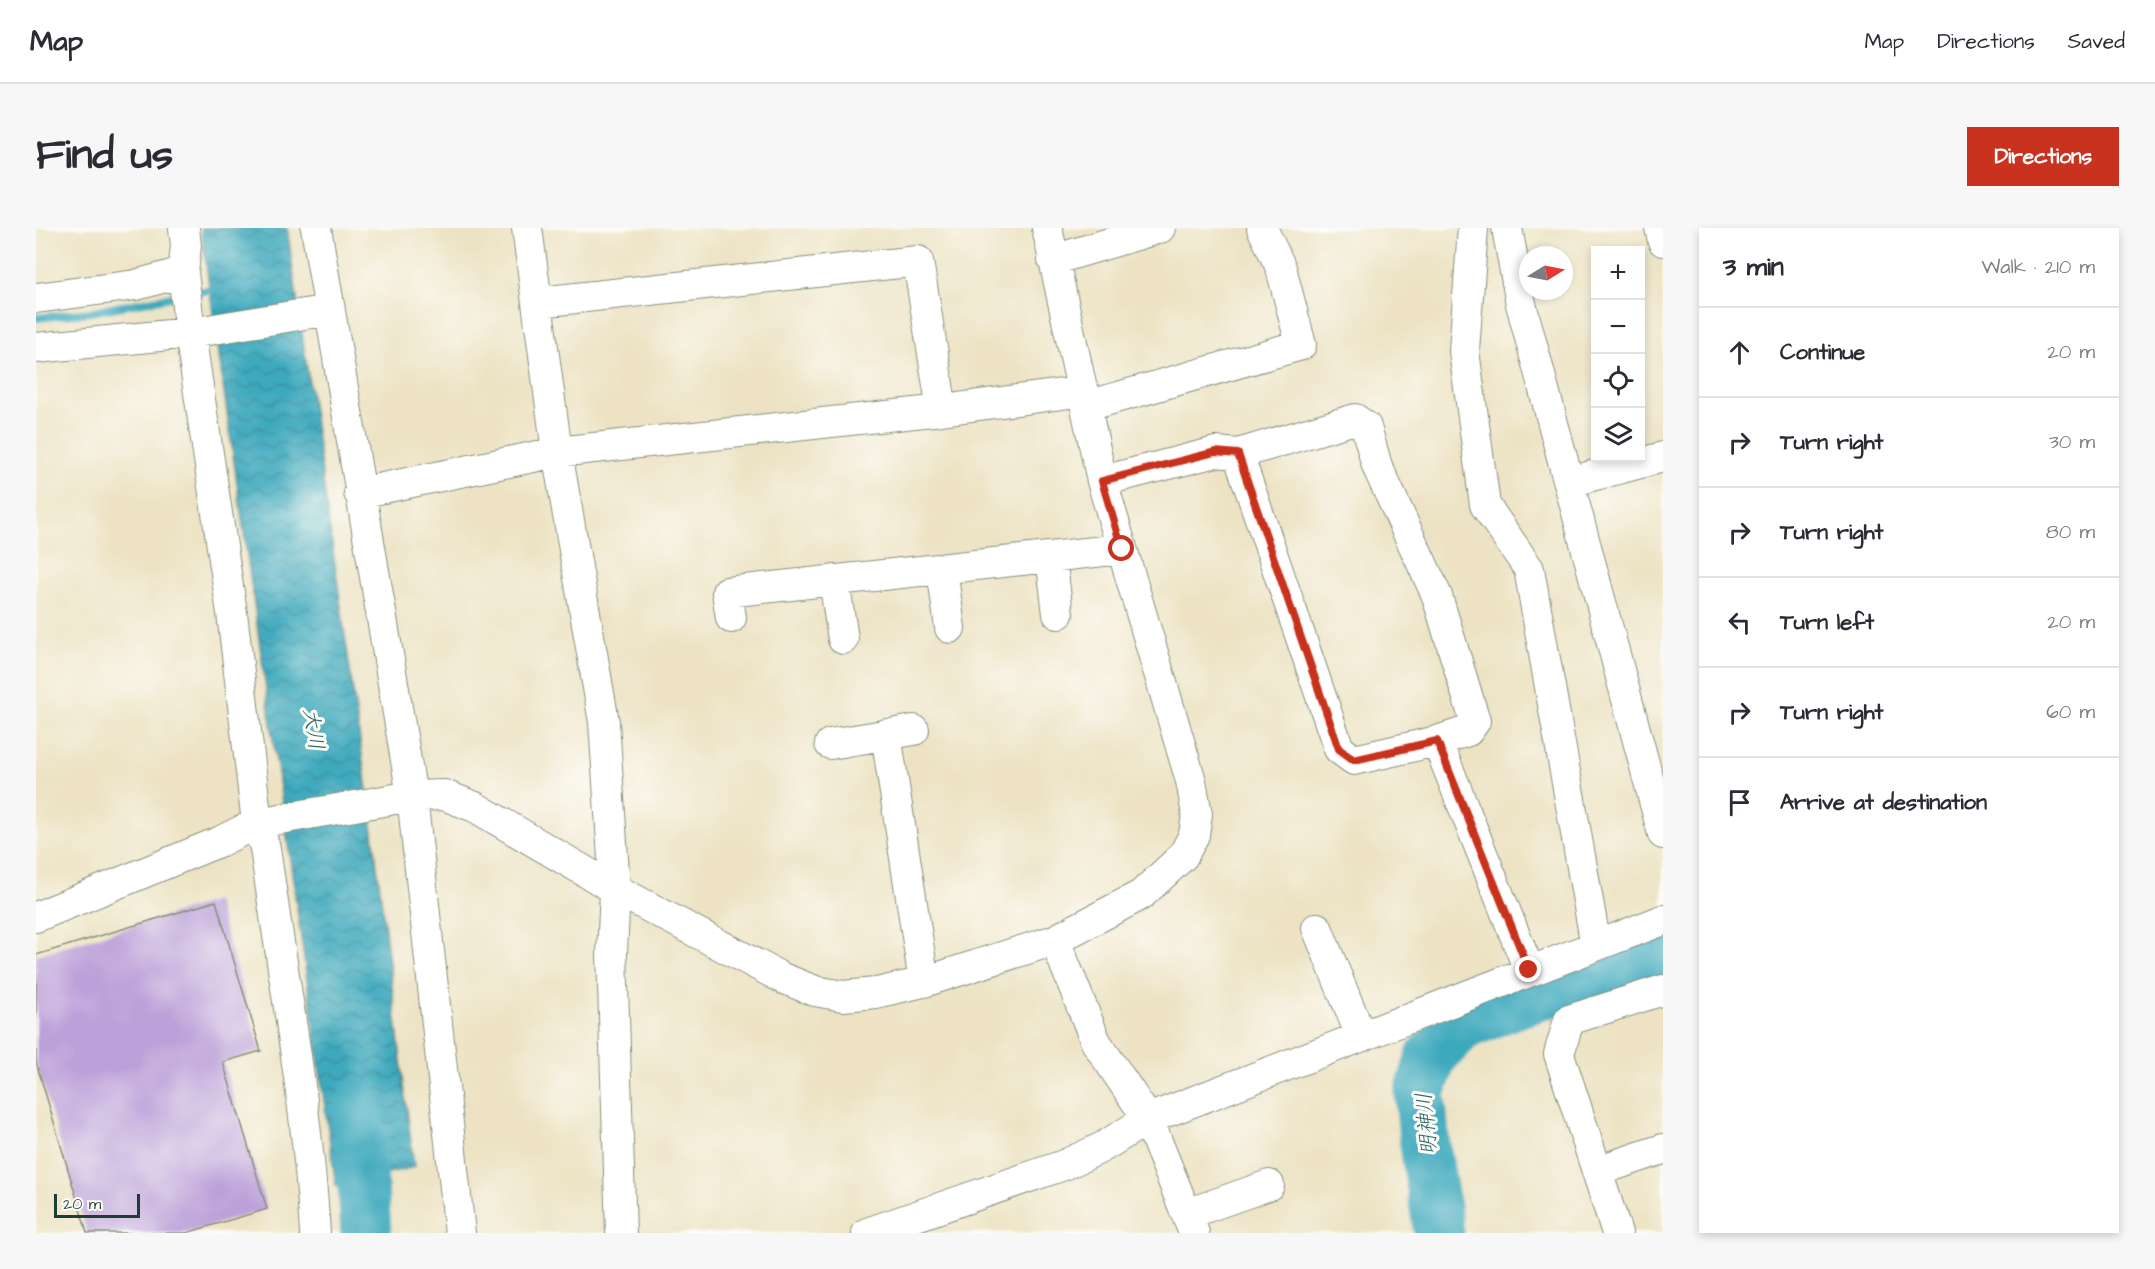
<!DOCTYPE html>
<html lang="en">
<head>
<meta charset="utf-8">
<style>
	:root { --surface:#fff; --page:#f7f7f7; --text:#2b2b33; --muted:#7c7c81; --line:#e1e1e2; --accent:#c8321e }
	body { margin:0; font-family:"Architects Daughter","Klee One",sans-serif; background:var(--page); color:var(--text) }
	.controls { position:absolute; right:18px; top:18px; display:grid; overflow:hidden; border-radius:0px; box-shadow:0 3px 9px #0003 }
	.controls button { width:54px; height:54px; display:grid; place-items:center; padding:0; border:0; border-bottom:2px solid var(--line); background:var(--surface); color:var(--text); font:30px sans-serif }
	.compass { position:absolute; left:1483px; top:18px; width:54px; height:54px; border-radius:50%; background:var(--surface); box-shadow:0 3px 9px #0003; rotate:80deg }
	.scale { position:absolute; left:18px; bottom:15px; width:86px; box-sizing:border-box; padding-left:6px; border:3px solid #1f3d34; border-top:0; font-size:16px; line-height:21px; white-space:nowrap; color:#1f3d34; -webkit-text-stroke:4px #fdfcf7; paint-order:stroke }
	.stop { position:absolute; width:18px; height:18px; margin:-14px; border:4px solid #c8321e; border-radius:50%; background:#fff }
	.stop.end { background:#c8321e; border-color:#fff; box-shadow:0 2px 6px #0008 }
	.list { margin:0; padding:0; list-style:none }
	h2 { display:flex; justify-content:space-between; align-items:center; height:78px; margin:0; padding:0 24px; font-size:26px }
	h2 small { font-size:20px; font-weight:400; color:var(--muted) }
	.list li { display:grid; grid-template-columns:39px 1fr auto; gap:18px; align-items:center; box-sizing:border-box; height:90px; padding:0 24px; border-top:2px solid var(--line) }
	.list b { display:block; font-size:22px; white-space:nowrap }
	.list em { font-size:20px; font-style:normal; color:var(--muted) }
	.icon { flex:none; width:33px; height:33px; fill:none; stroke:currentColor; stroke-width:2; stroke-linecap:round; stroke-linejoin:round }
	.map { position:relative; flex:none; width:1627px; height:1005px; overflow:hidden; border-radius:0px }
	header { display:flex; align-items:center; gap:36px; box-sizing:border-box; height:84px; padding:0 30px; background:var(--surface); border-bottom:2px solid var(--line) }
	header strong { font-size:28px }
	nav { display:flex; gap:33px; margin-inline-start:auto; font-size:21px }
	.intro { display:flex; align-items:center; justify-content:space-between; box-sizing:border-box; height:144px; padding:0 36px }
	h1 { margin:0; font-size:42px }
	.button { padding:15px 27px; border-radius:0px; background:var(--accent); color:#fff; font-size:21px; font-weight:700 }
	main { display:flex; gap:36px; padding:0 36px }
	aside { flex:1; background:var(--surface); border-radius:0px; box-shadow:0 3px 9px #0003 }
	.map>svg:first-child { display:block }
</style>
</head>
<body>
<header>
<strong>Map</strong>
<nav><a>Map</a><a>Directions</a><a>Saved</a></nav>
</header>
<div class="intro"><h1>Find us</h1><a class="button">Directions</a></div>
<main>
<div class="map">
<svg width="1627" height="1005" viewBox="0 0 1627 1005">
	<defs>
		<pattern id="water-waves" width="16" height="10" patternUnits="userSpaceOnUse" patternTransform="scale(1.5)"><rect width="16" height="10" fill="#3da9bd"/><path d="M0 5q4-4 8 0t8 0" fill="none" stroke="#338b9a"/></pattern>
	</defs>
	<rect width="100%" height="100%" fill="#fdfcf7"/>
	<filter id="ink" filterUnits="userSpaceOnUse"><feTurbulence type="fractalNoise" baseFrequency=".0167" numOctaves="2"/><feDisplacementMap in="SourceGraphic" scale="12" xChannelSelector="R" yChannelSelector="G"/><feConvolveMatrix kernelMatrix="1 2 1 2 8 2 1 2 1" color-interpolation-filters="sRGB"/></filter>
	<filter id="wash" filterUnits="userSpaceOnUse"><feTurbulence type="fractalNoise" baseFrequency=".008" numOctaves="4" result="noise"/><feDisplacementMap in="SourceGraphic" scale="24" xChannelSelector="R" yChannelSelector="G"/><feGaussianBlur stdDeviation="1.35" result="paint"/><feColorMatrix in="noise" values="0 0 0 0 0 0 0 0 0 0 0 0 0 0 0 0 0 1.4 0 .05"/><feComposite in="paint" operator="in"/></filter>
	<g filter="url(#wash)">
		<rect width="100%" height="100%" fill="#ede3c4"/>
		<path fill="url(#water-waves)" stroke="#2e7378" stroke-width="1.5" d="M165,0H251L337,604L378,939L300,957Z"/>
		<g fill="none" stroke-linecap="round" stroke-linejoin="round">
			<path stroke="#3da9bd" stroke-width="8" d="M0,90L54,84L183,60"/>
			<path stroke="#3da9bd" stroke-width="51" d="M322,880L330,1005
				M1403,1005L1388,910L1384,865L1395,829L1425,798L1474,777L1627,727"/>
		</g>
		<g id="blocks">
			<path fill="#bca0d9" d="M180,673L225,823L187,834L231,981L150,1005H51L0,834V727Z"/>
		</g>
	</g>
	<g filter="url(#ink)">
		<use href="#blocks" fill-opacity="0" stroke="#86907c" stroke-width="1.5"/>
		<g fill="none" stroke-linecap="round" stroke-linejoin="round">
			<g stroke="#86907c" stroke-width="32">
				<path id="minor" d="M148,0L150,18L147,44L154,105L196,385L221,595L229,620C247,748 271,876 279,1005
					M280,0L376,568L424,1005
					M491,0L521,224L568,494L579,661L576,726L585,1005
					M1437,0L1428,123L1449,277L1493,341L1560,718
					M1471,0L1485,76L1627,606
					M1624,0L1627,13
					M1017,32L1124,0
					M0,70L100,57L147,44
					M503,74L882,33L906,182
					M0,120L154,105L293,82
					M1051,178L1265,117L1245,40L1226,0
					M1066,253L1180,224L1202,226L1303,521L1318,532L1401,513L1432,503L1439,493L1401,368L1341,238L1330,199L1319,191L1202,226
					M1533,254L1627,229
					M323,265L521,224L906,182L1048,163
					M1015,329L1022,386
					M906,341L914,400
					M798,352L807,411
					M695,390L691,364L1086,321
					M850,506L888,754
					M1401,513L1493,742
					M794,516L878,502
					M0,689L185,613L221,595L376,568L408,567L439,579L579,661L746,750L779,763L807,768L840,765L888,754L1019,712L1105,667L1147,628L1158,607L1161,586L1155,553L1066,253L1011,0
					M1281,700L1325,808
					M1019,712L1060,814L1112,891L1158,1005
					M1561,943L1627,921
					M1151,986L1233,957
					M831,1005L1028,937L1065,920L1112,891L1627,692
					M1581,1005L1523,826L1533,792L1627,762"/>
			</g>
			<use href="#minor" stroke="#fff" stroke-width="30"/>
		</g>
	</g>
	<g fill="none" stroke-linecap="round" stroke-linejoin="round" filter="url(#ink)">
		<path stroke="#c8321e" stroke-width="8" d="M1086,321L1066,253L1179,224L1202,226L1303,521L1318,532L1401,513L1493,742"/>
	</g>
	<g text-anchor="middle" stroke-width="6" stroke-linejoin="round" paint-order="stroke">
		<g font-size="21" font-style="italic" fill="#2a6364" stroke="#fdfcf7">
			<text transform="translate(278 501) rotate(81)" y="7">大川</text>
			<text transform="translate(1390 896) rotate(-95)" y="7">明神川</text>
		</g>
	</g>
</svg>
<div class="controls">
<button>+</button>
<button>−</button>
<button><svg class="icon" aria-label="locate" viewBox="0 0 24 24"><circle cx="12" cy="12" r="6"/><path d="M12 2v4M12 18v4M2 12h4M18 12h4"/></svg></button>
<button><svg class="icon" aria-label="layers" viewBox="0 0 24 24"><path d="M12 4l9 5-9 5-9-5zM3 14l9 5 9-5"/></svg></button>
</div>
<svg class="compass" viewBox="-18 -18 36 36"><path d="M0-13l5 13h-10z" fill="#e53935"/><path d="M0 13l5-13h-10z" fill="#7c7c81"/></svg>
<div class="scale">20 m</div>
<div class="stop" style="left:1086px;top:321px"></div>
<div class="stop end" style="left:1493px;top:742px"></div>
</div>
<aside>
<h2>3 min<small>Walk · 210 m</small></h2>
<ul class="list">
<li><svg class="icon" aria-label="ahead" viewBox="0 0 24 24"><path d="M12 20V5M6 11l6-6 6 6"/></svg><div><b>Continue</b></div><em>20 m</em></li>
<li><svg class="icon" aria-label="right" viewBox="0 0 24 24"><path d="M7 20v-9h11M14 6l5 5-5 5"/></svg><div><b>Turn right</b></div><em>30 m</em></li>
<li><svg class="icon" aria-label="right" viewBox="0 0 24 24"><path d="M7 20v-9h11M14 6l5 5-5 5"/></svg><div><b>Turn right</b></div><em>80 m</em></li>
<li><svg class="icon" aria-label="left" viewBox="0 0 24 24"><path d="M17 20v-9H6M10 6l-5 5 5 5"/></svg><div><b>Turn left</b></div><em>20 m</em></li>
<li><svg class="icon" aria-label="right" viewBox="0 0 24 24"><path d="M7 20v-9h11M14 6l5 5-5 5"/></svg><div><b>Turn right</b></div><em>60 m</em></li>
<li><svg class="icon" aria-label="arrive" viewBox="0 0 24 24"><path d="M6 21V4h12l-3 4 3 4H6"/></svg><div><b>Arrive at destination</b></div></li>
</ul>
</aside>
</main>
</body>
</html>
